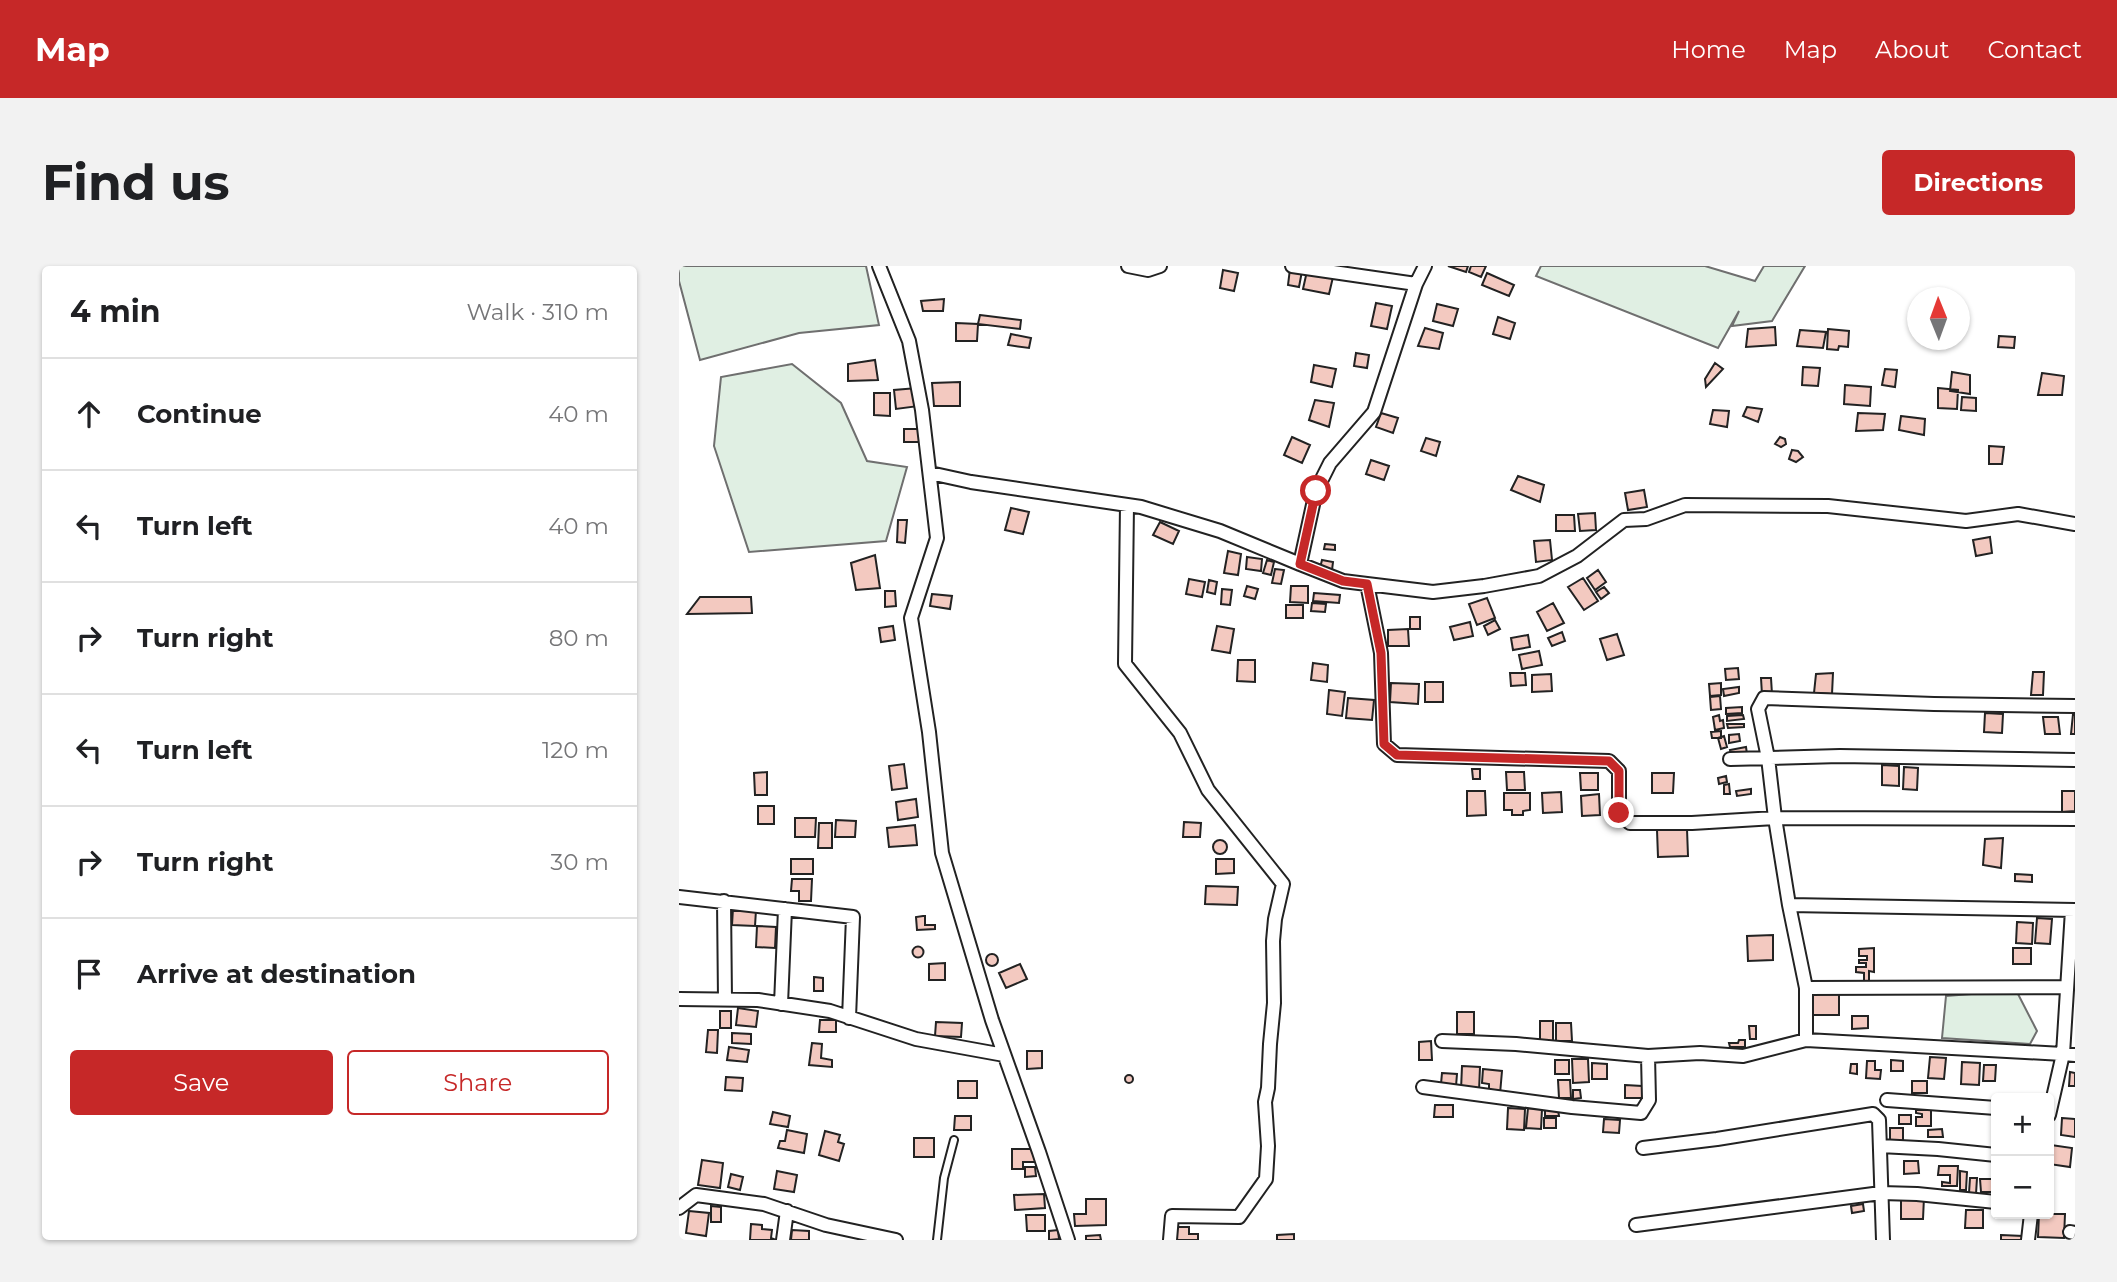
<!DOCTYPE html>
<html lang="en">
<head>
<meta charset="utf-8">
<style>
	:root { --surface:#fff; --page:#f2f2f2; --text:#202124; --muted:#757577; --line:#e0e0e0; --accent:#c62828 }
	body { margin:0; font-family:Montserrat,sans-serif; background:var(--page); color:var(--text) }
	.controls { position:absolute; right:21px; bottom:21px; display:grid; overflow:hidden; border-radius:7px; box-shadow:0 2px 5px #0004 }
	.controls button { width:63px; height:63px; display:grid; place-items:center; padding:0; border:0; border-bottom:2px solid var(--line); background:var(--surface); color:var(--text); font:35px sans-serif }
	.compass { position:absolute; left:1228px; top:21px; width:63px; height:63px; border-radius:50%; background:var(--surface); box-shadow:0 2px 5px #0004; rotate:359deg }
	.stop { position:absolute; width:21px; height:21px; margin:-16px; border:5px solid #c62828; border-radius:50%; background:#fff }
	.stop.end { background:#c62828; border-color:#fff; box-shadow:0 2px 7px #0008 }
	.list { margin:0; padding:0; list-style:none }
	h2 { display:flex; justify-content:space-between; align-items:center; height:91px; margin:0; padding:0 28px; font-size:30px }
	h2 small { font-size:23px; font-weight:400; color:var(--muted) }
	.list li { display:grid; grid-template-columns:46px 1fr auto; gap:21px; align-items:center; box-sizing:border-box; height:112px; padding:0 28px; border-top:2px solid var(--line) }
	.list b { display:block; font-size:26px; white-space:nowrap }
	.list em { font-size:23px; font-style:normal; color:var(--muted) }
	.actions { display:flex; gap:14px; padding:21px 28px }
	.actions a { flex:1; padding:16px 0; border:2px solid var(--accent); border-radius:7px; text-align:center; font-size:24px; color:var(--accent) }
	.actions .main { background:var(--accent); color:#fff }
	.icon { flex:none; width:38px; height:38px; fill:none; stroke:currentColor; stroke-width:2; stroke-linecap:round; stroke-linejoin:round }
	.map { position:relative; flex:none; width:1396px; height:974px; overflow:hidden; border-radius:7px }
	header { display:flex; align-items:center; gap:42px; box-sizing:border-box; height:98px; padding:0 35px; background:var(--accent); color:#fff }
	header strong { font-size:33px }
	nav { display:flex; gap:38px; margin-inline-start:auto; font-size:24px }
	.intro { display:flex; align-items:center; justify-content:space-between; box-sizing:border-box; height:168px; padding:0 42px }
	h1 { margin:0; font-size:49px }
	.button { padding:18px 32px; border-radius:7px; background:var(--accent); color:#fff; font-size:24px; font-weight:700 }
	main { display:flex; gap:42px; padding:0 42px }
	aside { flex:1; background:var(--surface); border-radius:7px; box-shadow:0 2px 5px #0004 }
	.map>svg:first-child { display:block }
</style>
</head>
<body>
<header>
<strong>Map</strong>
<nav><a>Home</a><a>Map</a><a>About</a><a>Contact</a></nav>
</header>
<div class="intro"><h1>Find us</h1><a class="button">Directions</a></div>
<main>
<aside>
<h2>4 min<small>Walk · 310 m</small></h2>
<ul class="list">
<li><svg class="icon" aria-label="ahead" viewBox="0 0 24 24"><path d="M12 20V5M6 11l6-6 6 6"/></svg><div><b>Continue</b></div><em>40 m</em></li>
<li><svg class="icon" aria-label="left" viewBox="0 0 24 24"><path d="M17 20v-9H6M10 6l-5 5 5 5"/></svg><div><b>Turn left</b></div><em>40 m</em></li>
<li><svg class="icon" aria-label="right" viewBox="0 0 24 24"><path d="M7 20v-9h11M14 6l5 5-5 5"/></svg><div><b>Turn right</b></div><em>80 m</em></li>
<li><svg class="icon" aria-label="left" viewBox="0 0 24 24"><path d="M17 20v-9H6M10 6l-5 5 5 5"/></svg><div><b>Turn left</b></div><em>120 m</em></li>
<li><svg class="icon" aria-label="right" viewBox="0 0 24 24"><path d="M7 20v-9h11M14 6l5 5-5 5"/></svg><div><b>Turn right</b></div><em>30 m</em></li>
<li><svg class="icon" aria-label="arrive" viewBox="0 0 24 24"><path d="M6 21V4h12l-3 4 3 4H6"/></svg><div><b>Arrive at destination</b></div></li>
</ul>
<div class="actions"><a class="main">Save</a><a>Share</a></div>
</aside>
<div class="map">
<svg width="1396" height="974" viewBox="0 0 1396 974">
	<rect width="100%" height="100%" fill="#fff"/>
	<path fill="#e0efe3" stroke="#6f6f6f" stroke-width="2" d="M0,0H187L200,59L120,67L21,94L0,15Z
		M862,0H1026L1076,15L1085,0H1126L1093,55L1053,60L1060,45L1039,82L857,10Z
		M113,98L162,137L188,195L228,201L207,275L70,286L35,180L42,111Z
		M1305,727L1339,728L1358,765L1351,778L1263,772L1267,730Z"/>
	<path fill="#f3c9c0" stroke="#222" stroke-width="2" d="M769,0H789L787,6Z
		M792,0H807L802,11L790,6Z
		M611,3L623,5L620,21L609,19Z
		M544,4L559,7L555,25L541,22Z
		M628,5L654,11L650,28L624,23Z
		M808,7L835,19L830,30L803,19Z
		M265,33L264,45H244L242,35Z
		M697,37L713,40L708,63L692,60Z
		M758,38L779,43L774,60L754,55Z
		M301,49L342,54L341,63L299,58Z
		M819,51L836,57L831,73L814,68Z
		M277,57L299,58L298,75H277Z
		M1096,61L1097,79L1067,81L1069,63Z
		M746,62L764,67L760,83L739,80Z
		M1149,63L1170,65L1169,81L1160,80L1159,84L1148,83Z
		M1121,64L1147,66L1144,82L1118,80Z
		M332,68L352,72L350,82L329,79Z
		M1320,70L1336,71L1335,82L1319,81Z
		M677,87L690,89L688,102L675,100Z
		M196,94L199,114L169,115V98Z
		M1036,97L1044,103L1027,121L1026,113Z
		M635,99L657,103L653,121L632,116Z
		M1124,101L1141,102L1139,120L1123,119Z
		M1206,103L1218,104L1216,121L1203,119Z
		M1273,106L1291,109V128L1271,125Z
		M1363,107L1385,110L1383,129H1359Z
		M281,116V140H255L253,117Z
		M1166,119L1192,121L1191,140L1165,138Z
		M238,122L240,140L217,143L215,124Z
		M1259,122L1279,124L1278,143L1259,142Z
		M195,127H211V150L195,149Z
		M1283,131L1297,132V145L1282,144Z
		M636,134L655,137L650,161L630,154Z
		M1068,141L1083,143L1079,156L1064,150Z
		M1034,144L1050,145L1048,161L1031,158Z
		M702,147L719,152L714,167L697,161Z
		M1179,147L1206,148L1204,164L1177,165Z
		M1222,150L1246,153L1245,169L1220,164Z
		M225,163H240V176H225Z
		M613,171L631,179L623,197L605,189Z
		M1101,171L1106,173L1107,178L1102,181L1096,178Z
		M747,172L761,176L757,190L742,185Z
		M1310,180L1325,181L1323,198H1310Z
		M1113,184L1119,185L1124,191L1117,196L1110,193Z
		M692,194L710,200L705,214L687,208Z
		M839,210L865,219L861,236L832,224Z
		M965,224L968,241L949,244L946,227Z
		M332,242L350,246L344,268L326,264Z
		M916,247L917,264L901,265L899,248Z
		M877,249H895L896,265H877Z
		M219,254H228L226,277L218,276Z
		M481,256L500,265L494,278L474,269Z
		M1311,271L1313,287L1297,290L1294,274Z
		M871,274L873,294L857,296L855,275Z
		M646,278L656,279V284L645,283Z
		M549,285L562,288L559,309L545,307Z
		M196,289L201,322L177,324L172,297Z
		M568,291L583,293L582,305L567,303Z
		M588,294L595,296L592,309L584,307Z
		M643,294L654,296L653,304L641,302Z
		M596,303L605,304L602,318L593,317Z
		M919,304L927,316L916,324L908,312Z
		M904,312L919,335L905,344L889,321Z
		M510,313L526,316L523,331L507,328Z
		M530,314L538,316L536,328L528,326Z
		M568,320L579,323L576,333L565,330Z
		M612,320H629V337L611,336Z
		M925,321L930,327L922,333L917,326Z
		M543,323L553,324L551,339L542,338Z
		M206,325H216L217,340L206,341Z
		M635,327L661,329L660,337L634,335Z
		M253,328L273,330L271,343L251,340Z
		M21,331H72L73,347L8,348Z
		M808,332L816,352L798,359L790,338Z
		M633,337L647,338L646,346L632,345Z
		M874,337L885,357L868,365L858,346Z
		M607,339H624V352H607Z
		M731,351H741V363H731Z
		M816,354L821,363L809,369L805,360Z
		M791,356L794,370L775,374L771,361Z
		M214,360L216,374L202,376L200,362Z
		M538,360L555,363L551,387L533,384Z
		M729,363L730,380H709V364Z
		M883,366L886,375L873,380L869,372Z
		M938,368L945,389L928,394L921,373Z
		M849,369L851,381L834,384L832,372Z
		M860,385L863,399L843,403L840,389Z
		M559,394H576V416L558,415Z
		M634,397L649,399L648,416L632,414Z
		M1059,402L1060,413L1047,414L1046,403Z
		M1354,406H1365L1364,429H1352Z
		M831,407H846L847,419L832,420Z
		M1154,407L1153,428L1135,427L1137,408Z
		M872,408L873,425L853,426V409Z
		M1082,412H1092L1093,428L1083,429Z
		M746,416H764V436H746Z
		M712,417L740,418L739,438L711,436Z
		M1042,417V429L1031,430L1030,418Z
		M1060,421V427L1045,430L1044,423Z
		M650,424L666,426L663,450L648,448Z
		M1041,430L1042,443L1032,444L1031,431Z
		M669,432L695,434L693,454L667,452Z
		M1063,441V447L1047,448V442Z
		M1306,447L1324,448L1323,467L1305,466Z
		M1394,448L1396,449V468H1392Z
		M1040,449L1041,455L1044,454L1045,462L1036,464L1034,451Z
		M1064,449L1065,453L1048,455V450Z
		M1364,451H1379L1381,468H1366Z
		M1048,458H1065V461L1049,462Z
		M1042,465V472H1033L1032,466Z
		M1060,468L1061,475L1050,477V469Z
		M1045,470L1048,481L1042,483L1039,472Z
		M1067,481L1068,488L1053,491L1051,484Z
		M225,498L228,522L213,524L210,500Z
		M1203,499L1220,500V520L1203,519Z
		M1225,501L1239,502L1238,524L1224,523Z
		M793,503H801V513H794Z
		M88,506V529H76L75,507Z
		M827,506H845L846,524H828Z
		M901,507H919V524H902Z
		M973,507H995L994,527H973Z
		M1047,510L1048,516L1040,518L1039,512Z
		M1050,518L1051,528H1045V519Z
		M1072,523V528L1058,530L1057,525Z
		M788,525H806L807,549L788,550Z
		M1383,525H1396V545L1383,546Z
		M882,526L883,546L864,547L863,527Z
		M825,527H851V544L844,545V549H833V544H825Z
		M920,528L921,549L903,550L902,530Z
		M237,533L239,551L219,554L217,536Z
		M79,540H95V558H79Z
		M116,552H137L136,571H116Z
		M157,554L177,555L176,571H156Z
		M505,556L522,557L521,571H504Z
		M140,557H153V582H139Z
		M236,559L238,579L210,581L208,562Z
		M1008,563L1009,590L979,591L978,564Z
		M1324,572L1322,602L1304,599L1306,573Z
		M534 581a7 7 0 1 1 14 0a7 7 0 1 1-14 0Z
		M112,593H134V608H112Z
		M537,593H555V607L537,608Z
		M1336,608L1353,609V616L1336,615Z
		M113,613H133L132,635H120V625H112Z
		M527,620L559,621L558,639L526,638Z
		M54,642L77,644L76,660L53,659Z
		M244,650H246V659H256V663L238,664L237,651Z
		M1358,652L1373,653L1371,678L1356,677Z
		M1338,656L1354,657L1353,678L1337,677Z
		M78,660L97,661L96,682L77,681Z
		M1094,669V694L1069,695L1068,670Z
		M233.5 686a5.5 5.5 0 1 1 11 0a5.5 5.5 0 1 1-11 0Z
		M1195,682V706L1190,705V715H1185V707L1177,706V701H1187V697H1180V694H1188V690H1180V683Z
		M1334,682H1352V698H1334Z
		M307 694a6 6 0 1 1 12 0a6 6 0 1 1-12 0Z
		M266,697V714H250V698Z
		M341,698L348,713L327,722L320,707Z
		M135,711L144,712V725H135Z
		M1132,727H1160V749H1133Z
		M59,742L79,745L77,761L57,759Z
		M41,745H52V762H41Z
		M778,746H795V768H778Z
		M1173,750H1189V762L1173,763Z
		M141,754H157V766H140Z
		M861,755H874V775L861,776Z
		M257,756L283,757L282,771L256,770Z
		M877,757H892L893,775H877Z
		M1070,760H1077V773H1071Z
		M29,764H39L38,787L27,786Z
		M53,767L72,768V778L53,777Z
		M1060,774H1066V781H1051L1050,777H1059Z
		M752,775L753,794H740V776Z
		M133,777L143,778L142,792L153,794V801L130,799Z
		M50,781L70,784L68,796L48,794Z
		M348,785H363V802L348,803Z
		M1251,791L1267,792L1265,813L1249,812Z
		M893,793H909L910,816L894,817Z
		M876,794H890V808H876Z
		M1212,794L1224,795V805H1212Z
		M1188,795H1196V804H1202L1201,813L1187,812Z
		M1283,796L1301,797L1300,819L1282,818Z
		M913,797L928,798V813H913Z
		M1172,798H1178V808L1171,807Z
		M1305,799H1317L1316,815H1304Z
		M783,800L801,801L800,825L782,824Z
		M804,803L823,805L821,828L810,827V818L803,817Z
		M1391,806L1396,807V820H1390Z
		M763,807L778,808L777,820L762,818Z
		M446 813a4 4 0 1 1 8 0a4 4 0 1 1-8 0Z
		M47,811L64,812L63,825L46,824Z
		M879,814H891L892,832H880Z
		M279,815H298V832H279Z
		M1233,815H1248V827H1233Z
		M946,819L963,820V832H946Z
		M894,824H901L902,832L894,833Z
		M756,839H774V851H755Z
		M829,842L846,843L845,864L828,863Z
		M849,842L863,843L862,863L847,862Z
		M866,844H879L880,850H866Z
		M1237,844H1252V860H1237V851H1243V848L1237,847Z
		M94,846L111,850L109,861L91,858Z
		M1220,849H1232V858H1220Z
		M276,850H292V864H275Z
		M865,852H877V862H865Z
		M1383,852L1396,853V871L1382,869Z
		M925,853L941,854L940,867L924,866Z
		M1211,862H1224V876H1211Z
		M1263,863L1264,871H1249V864Z
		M108,864L128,868L125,887L99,882L101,875H106Z
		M146,865L161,869L159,876L165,878L160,895L140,889Z
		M235,872H255V891H235Z
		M1372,879L1393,882L1391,901L1370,898Z
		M333,883H358V896H344V903H333Z
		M23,894L44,897L41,922L19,919Z
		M1225,895H1239L1240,907L1225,908Z
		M1260,900H1279L1278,920H1263V916L1271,917V909H1259Z
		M346,901H356L357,910L346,911Z
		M98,905L118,909L115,926L95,923Z
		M1281,905L1288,906L1287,924H1281Z
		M52,908L64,911L61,924L49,921Z
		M1291,912H1298L1297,928L1290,927Z
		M1301,913H1317V926H1302Z
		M365,928L366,942L336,944L335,929Z
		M1222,931H1245L1244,953H1222Z
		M407,933H427V959L396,960L395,948H407Z
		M1184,938L1185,945L1173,947L1172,940Z
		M32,940L42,941V956H32Z
		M1287,944H1304V962H1286Z
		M10,945L30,947L27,970L7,967Z
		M1360,948H1386L1385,972L1359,971Z
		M347,949H366V965H348Z
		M72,958L83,959V963L93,964L92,972L97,974H71Z
		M496,961H510V968H519V974H496Z
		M113,964L130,965V974H112Z
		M379,964L380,973L370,974V965Z
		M615,968V974H598V969Z
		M421,969L422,974H407V970Z
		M1322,969L1344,970V974H1322Z"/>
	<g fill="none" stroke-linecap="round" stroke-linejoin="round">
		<g stroke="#222" stroke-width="10">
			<path id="service" d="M258,974L265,912L275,874"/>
		</g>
		<g stroke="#222" stroke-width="16">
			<path id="minor" d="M200,0L230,75L243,144L258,272L232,352L250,466L263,587L313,754L360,886L389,974
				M449,0L469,4L481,0
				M613,0L737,18
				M746,0L737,18L695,146L651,197L637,225L621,298L664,315L688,318L754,326L805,320L860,310L898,290L945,254L967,253L1006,239L1149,240L1287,255L1339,248L1396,258
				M251,207L292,216L462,241L541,265L621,298
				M448,239L446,398L501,467L529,524L604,618L596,653L594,675L595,737L591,778L589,822L586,836L589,880L587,913L560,951L493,950L491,974
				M688,318L702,387L705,478L718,489L930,495L940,505V547L951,557H1013L1096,552L1089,492L1079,443L1085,432L1255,438L1396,440
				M1051,493L1161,490L1396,494
				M0,631L174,651L170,752
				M45,635L46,734
				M1110,639L1396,644
				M1393,644L1384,788L1127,774V722L1110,639L1096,552L1396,553
				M1127,722L1388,721
				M0,733L79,734L151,745L237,773L325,789
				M102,738L106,643
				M763,775L837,778L969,790L1021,787L1064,790L1127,774
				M744,821L893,841L962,847L970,834L969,790
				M1208,834L1317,842
				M1370,849L1384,788L1396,789
				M1201,880L1259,883L1317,889
				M964,882L1038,873L1194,848L1200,854L1204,974
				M0,942L17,929L85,938L147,959L217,974
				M957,959L1202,927L1238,928L1317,936
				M1391,966L1396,967
				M104,974L108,945
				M1349,974L1352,948"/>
		</g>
		<use href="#service" stroke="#fff" stroke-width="6"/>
		<use href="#minor" stroke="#fff" stroke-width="12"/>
	</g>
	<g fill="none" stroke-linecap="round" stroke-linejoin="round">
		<path stroke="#c62828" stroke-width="9" d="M637,225L621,298L664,315L688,318L702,387L705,478L718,489L930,495L940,505V547"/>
	</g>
</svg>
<div class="controls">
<button>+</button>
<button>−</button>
</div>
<svg class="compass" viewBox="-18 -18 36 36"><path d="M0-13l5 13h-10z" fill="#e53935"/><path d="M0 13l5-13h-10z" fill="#757577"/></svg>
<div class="stop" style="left:637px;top:225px"></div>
<div class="stop end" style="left:940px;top:547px"></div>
</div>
</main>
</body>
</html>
